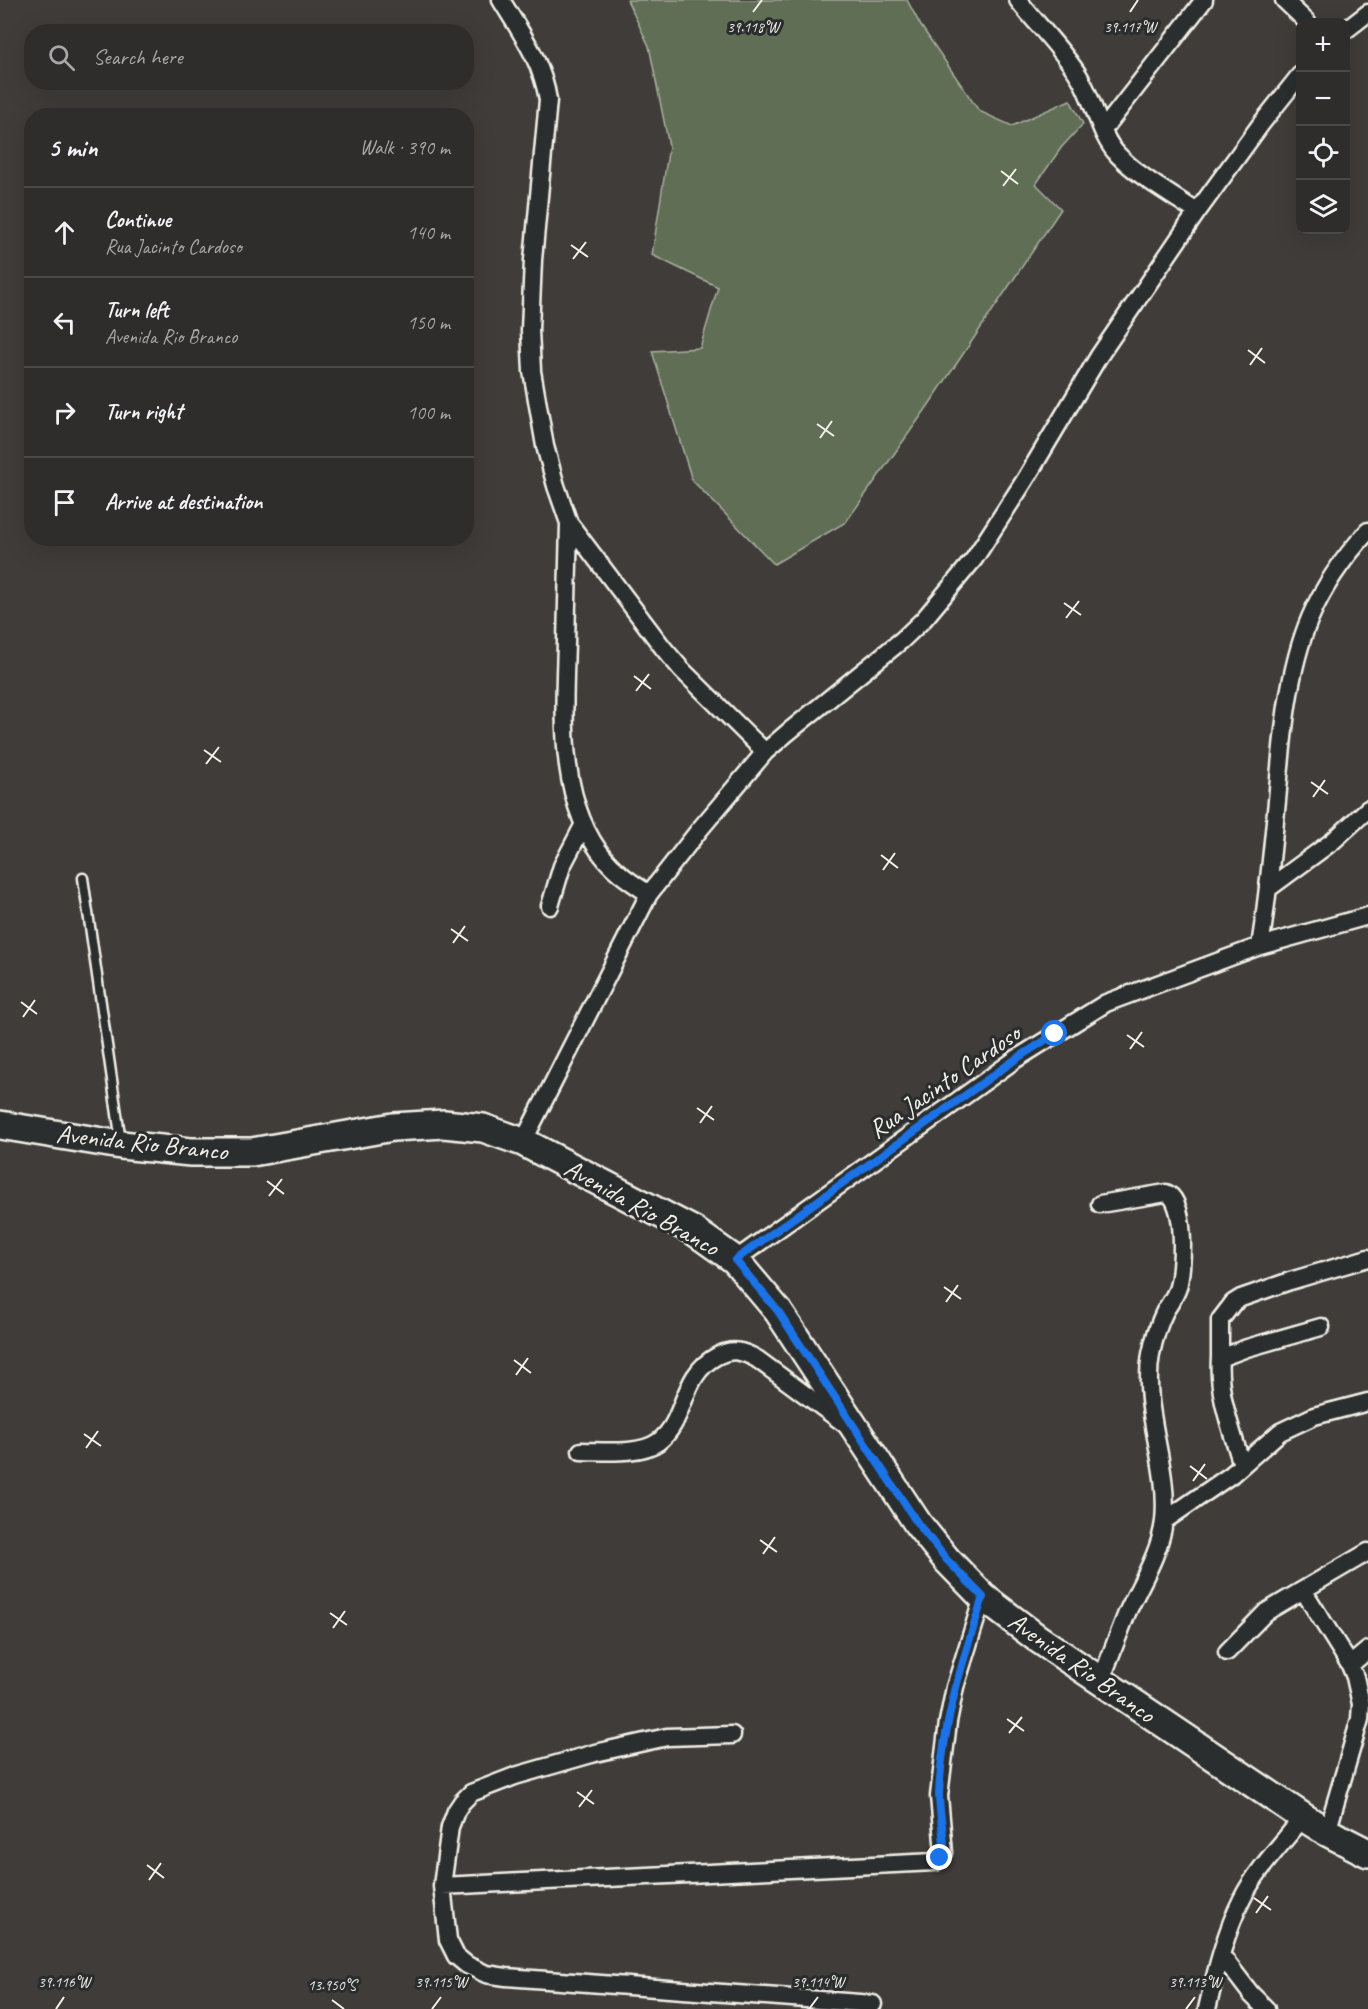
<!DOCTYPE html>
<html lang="en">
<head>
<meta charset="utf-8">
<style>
	:root { --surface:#2f2d2c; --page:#3b3938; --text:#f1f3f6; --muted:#a7a8a9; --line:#4a4948 }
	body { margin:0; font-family:Caveat,sans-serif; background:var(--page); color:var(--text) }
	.controls { position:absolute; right:18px; top:18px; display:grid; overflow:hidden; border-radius:12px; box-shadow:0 6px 24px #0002 }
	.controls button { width:54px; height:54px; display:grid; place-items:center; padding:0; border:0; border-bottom:2px solid var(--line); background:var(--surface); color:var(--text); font:30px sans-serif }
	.stop { position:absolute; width:18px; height:18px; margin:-14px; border:4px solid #1a73e8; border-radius:50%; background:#fff }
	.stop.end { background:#1a73e8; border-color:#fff; box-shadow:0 2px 6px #0008 }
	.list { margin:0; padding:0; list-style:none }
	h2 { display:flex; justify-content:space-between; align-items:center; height:78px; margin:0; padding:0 24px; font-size:26px }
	h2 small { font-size:20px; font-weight:400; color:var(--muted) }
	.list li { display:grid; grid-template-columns:39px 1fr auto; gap:18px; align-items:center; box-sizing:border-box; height:90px; padding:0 24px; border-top:2px solid var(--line) }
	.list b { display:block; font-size:22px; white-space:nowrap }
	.list p { margin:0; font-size:20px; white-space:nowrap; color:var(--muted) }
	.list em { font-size:20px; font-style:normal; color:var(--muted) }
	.icon { flex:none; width:33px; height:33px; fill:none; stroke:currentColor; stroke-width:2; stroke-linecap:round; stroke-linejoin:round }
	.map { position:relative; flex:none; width:1368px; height:2009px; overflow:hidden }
	.search { position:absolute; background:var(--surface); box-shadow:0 6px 24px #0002; left:24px; top:24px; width:450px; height:66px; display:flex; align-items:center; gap:15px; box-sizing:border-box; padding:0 21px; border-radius:24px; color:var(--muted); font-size:22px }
	.panel { position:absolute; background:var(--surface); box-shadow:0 6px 24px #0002; left:24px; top:108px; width:450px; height:438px; border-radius:24px }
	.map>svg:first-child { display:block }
</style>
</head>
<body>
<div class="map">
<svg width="1368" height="2009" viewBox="0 0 1368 2009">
	<rect width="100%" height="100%" fill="#3f3c3a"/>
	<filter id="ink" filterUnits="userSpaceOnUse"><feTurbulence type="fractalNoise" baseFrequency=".0167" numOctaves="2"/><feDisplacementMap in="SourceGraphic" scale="12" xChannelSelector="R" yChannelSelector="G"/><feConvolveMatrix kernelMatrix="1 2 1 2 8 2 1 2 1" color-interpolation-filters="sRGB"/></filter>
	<g filter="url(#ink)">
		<path fill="#616e56" stroke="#aab09f" stroke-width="1.5" d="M627,0H907L921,26L979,111L1012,126L1070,100L1083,124L1061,148L1036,184L1061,209L928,406L846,522L774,564L692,480L652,351L700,348L718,287L652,255L669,146L649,46Z"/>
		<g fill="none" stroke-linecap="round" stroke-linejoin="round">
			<g stroke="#f4f1e8" stroke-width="13">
				<path id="service" d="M83,878L121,1142"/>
			</g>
			<g stroke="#f4f1e8" stroke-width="21">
				<path id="minor" d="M501,0C521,33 542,61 548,100L533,260L530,330L532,371L545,446L556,486L569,523L664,649L682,670L765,752
					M1018,0C1038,26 1062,49 1079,76C1094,100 1099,135 1118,155C1140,178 1171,194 1197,212
					M1284,0L1307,22
					M1346,30L1368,13
					M1103,130L1204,0
					M569,523C568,563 567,603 566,643C564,713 557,803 606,860C618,874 634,884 649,894
					M1269,888L1333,841L1368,809
					M550,906L562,866L584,824
					M1260,946C1268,898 1272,850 1277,801C1282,743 1287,672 1310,618C1323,587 1345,556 1368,531
					M523,1142L649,894L700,829L765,752L787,733L902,640L924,619L974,559L1025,480L1099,356L1197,212L1261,124L1300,75
					M1100,1204L1166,1193C1187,1200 1183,1268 1178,1287C1176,1295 1170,1303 1165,1311C1159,1323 1154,1339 1151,1354C1141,1410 1170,1465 1164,1521C1160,1554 1140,1584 1127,1613C1118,1636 1109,1659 1101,1681
					M735,1260L1016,1059L1106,1003L1260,946L1368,916
					M1220,1358V1320L1233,1303L1241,1298L1290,1281L1368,1258
					M581,1451C603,1451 640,1455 658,1442C687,1421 680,1375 717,1356C732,1348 743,1351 757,1359L845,1424
					M1242,1465C1232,1431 1217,1393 1220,1358L1247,1348L1321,1327
					M1164,1521L1231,1475L1280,1432L1314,1416L1368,1402
					M1303,1590L1368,1552
					M1227,1652L1266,1612L1303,1590L1350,1665L1355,1677L1361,1704L1360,1719L1327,1832
					M1350,1665L1368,1650
					M732,1735L667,1737L595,1753L515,1776L471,1793L462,1802L456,1811L450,1827L442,1886L448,1940L456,1956L467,1965L486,1974L506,1977L873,2004
					M442,1886L935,1862L944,1853L939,1796L948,1722L955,1687L983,1597
					M1222,1956L1251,1994L1266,2009
					M1207,2009C1215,1975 1226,1930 1242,1899C1257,1869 1283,1843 1303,1817"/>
			</g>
			<g stroke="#f4f1e8" stroke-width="32">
				<path id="primary" d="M0,1125L121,1145L191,1152H252L393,1127L444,1124L483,1128L523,1142L694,1231L735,1260L778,1311L918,1524L947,1560L983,1597L1037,1638L1303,1817L1327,1832L1368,1853"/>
			</g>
			<use href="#service" stroke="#2a2d2e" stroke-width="8"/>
			<use href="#minor" stroke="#2a2d2e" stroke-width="16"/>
			<use href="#primary" stroke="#2a2d2e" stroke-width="27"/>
		</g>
	</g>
	<g fill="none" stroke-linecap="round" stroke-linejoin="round" filter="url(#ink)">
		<path stroke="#1a73e8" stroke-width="8" d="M940,1858L944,1852V1845C943,1828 939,1811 939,1794C942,1726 962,1662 983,1597L947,1560L918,1524L778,1311L735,1260L1016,1059L1055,1034"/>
	</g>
	<path fill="none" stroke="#f4f1e8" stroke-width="2" d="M753,12L762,0M1130,12L1138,0M1001,171L1018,184M1003,186L1016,169M571,245L588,257M573,259L586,242M1248,350L1265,363M1250,365L1262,348M817,424L834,436M820,438L832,421M1064,603L1081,615M1066,618L1079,601M634,676L651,689M636,691L649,674M204,750L221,762M206,764L219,747M1311,782L1328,794M1313,797L1325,780M881,855L898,868M883,870L895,853M451,929L468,941M453,943L465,926M21,1002L37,1014M23,1017L35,1000M1127,1035L1144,1047M1130,1049L1142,1032M697,1108L714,1120M700,1123L712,1106M267,1181L284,1194M269,1196L282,1179M944,1287L961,1299M946,1302L958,1285M514,1360L531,1373M516,1375L528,1358M84,1434L101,1446M86,1448L98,1431M1190,1466L1207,1479M1193,1481L1205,1464M760,1540L777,1552M763,1554L775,1537M330,1613L347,1625M333,1628L345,1611M1007,1719L1024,1731M1009,1733L1022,1717M577,1792L594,1804M579,1807L592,1790M147,1865L164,1878M149,1880L161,1863M1254,1898L1271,1910M1256,1913L1268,1896M332,2000L344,2009M56,2009L64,1997M432,2009L441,1997M809,2009L818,1997M1186,2009L1195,1997"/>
	<g text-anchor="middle" stroke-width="6" stroke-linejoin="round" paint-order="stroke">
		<g font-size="26" fill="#f4f1e8" stroke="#2a2d2e">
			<text transform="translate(944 1081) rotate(-35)" y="9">Rua Jacinto Cardoso</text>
			<text transform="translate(142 1142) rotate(6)" y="9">Avenida Rio Branco</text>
			<text transform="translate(642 1207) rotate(29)" y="9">Avenida Rio Branco</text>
			<text transform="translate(1082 1667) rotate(35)" y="9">Avenida Rio Branco</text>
		</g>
	</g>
	<g font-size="15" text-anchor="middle" fill="#f4f1e8" stroke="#2a2d2e" stroke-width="6" stroke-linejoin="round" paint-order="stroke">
		<text x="753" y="32">39.118°W</text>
		<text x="1130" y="32">39.117°W</text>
		<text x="64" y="1987">39.116°W</text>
		<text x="441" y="1987">39.115°W</text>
		<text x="818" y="1987">39.114°W</text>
		<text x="1195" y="1987">39.113°W</text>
		<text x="332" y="1990">13.950°S</text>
	</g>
</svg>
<div class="controls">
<button>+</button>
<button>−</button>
<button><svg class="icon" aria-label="locate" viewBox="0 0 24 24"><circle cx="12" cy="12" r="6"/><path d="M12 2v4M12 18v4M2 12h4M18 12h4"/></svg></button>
<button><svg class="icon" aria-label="layers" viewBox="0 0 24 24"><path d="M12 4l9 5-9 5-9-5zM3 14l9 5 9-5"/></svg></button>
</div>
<div class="stop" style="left:1055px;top:1034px"></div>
<div class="stop end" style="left:940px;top:1858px"></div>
<div class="search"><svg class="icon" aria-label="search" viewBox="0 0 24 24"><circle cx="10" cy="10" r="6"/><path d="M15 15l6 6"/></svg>Search here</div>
<section class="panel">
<h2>5 min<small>Walk · 390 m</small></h2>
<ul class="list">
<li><svg class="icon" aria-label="ahead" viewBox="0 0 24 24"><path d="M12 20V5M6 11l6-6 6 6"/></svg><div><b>Continue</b><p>Rua Jacinto Cardoso</p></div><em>140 m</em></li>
<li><svg class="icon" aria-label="left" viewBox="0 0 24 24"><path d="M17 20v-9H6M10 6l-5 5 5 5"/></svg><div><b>Turn left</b><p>Avenida Rio Branco</p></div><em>150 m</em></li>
<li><svg class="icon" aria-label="right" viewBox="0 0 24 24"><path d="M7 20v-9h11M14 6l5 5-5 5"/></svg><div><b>Turn right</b></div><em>100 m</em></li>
<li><svg class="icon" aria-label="arrive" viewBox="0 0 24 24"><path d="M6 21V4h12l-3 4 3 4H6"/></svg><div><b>Arrive at destination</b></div></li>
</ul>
</section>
</div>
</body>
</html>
